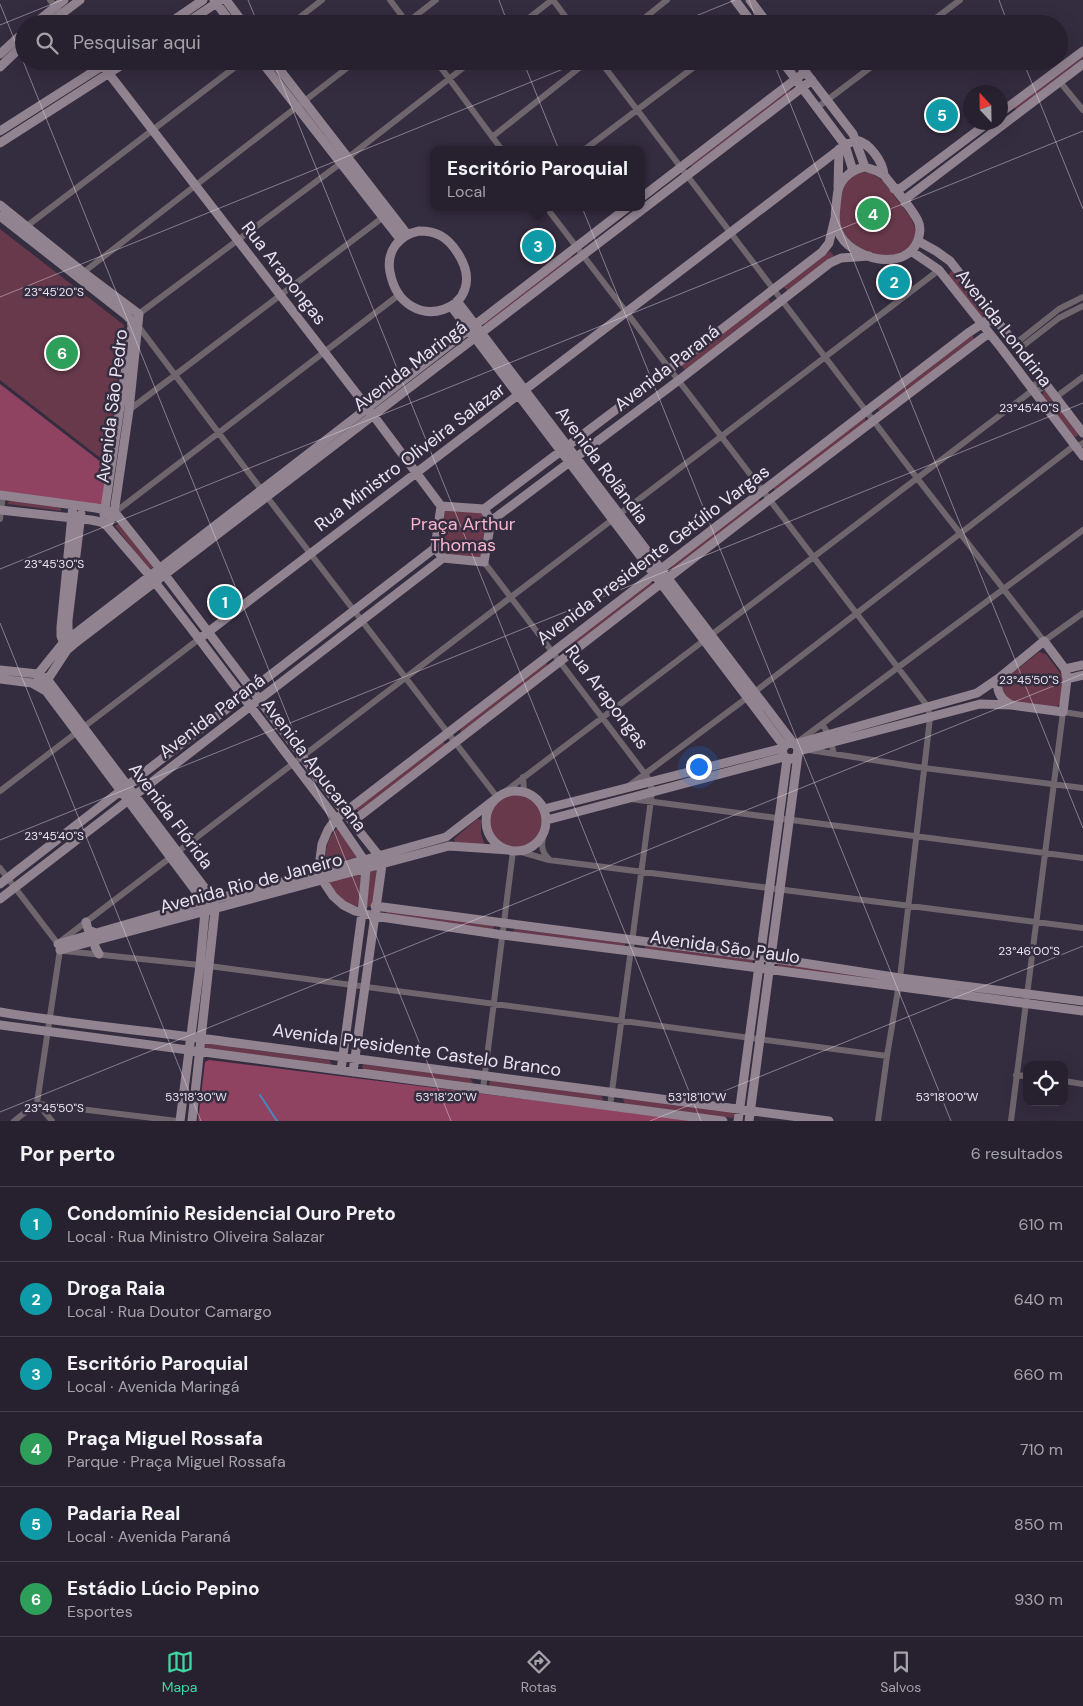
<!DOCTYPE html>
<html lang="pt">
<head>
<meta charset="utf-8">
<style>
	:root { --surface:#27212f; --page:#2f2937; --text:#f1f3f6; --muted:#a4a3aa; --line:#433e4b; --accent:#3fd4a2 }
	body { margin:0; font-family:"DM Sans",sans-serif; background:var(--page); color:var(--text) }
	.controls { position:absolute; right:15px; bottom:15px; display:grid; overflow:hidden; border-radius:10px; box-shadow:0 5px 20px #0002 }
	.controls button { width:45px; height:45px; display:grid; place-items:center; padding:0; border:0; border-bottom:1px solid var(--line); background:var(--surface); color:var(--text); font:25px sans-serif }
	.compass { position:absolute; left:963px; top:85px; width:45px; height:45px; border-radius:50%; background:var(--surface); box-shadow:0 5px 20px #0002; rotate:338deg }
	.you { position:absolute; left:698px; top:766px; width:18px; height:18px; margin:-12px; border:4px solid #fff; border-radius:50%; background:#1a73e8; box-shadow:0 0 0 8px #1a73e833 }
	.badge { display:grid; place-items:center; width:32px; height:32px; border-radius:50%; background:var(--accent); color:#fff; font-size:16px; font-weight:700 }
	.pin { position:absolute; translate:-50% -50%; border:2px solid #fff; box-shadow:0 1px 5px #0006 }
	.popup { position:absolute; left:430px; top:146px; width:215px; height:65px; box-sizing:border-box; display:grid; place-content:center; border-radius:10px; background:var(--surface); filter:drop-shadow(0 1px 4px #0005); font-size:16px; white-space:nowrap; color:var(--muted) }
	.popup b { font-size:19px; color:var(--text) }
	.popup::after { content:''; position:absolute; left:50%; top:100%; margin-left:-10px; border:10px solid transparent; border-top-color:var(--surface) }
	.list { margin:0; padding:0; list-style:none }
	h2 { display:flex; justify-content:space-between; align-items:center; height:65px; margin:0; padding:0 20px; font-size:21px }
	h2 small { font-size:16px; font-weight:400; color:var(--muted) }
	.list li { display:grid; grid-template-columns:32px 1fr auto; gap:15px; align-items:center; box-sizing:border-box; height:75px; padding:0 20px; border-top:1px solid var(--line) }
	.list b { display:block; font-size:19px; white-space:nowrap }
	.list p { margin:0; font-size:16px; white-space:nowrap; color:var(--muted) }
	.list em { font-size:16px; font-style:normal; color:var(--muted) }
	.icon { flex:none; width:28px; height:28px; fill:none; stroke:currentColor; stroke-width:2; stroke-linecap:round; stroke-linejoin:round }
	.map { position:relative; flex:none; width:1083px; height:1121px; overflow:hidden }
	.search { position:absolute; background:var(--surface); box-shadow:0 5px 20px #0002; left:15px; right:15px; top:15px; height:55px; display:flex; align-items:center; gap:12px; box-sizing:border-box; padding:0 18px; border-radius:28px; color:var(--muted); font-size:19px }
	.sheet { height:515px; background:var(--surface) }
	nav { display:flex; justify-content:space-around; align-items:center; box-sizing:border-box; height:70px; border-top:1px solid var(--line); background:var(--surface); font-size:14px; color:var(--muted) }
	nav a { display:grid; justify-items:center; gap:2px }
	nav .on { color:var(--accent) }
	.map>svg:first-child { display:block }
</style>
</head>
<body>
<div class="map">
<svg width="1083" height="1121" viewBox="0 0 1083 1121">
	<rect width="100%" height="100%" fill="#342c3f"/>
	<path fill="#67394a" d="M1083,54V58L1016,110L1014,107Z
		M790,89L792,92L692,168L690,165Z
		M860,172L871,173L883,181L911,218L915,228V237L911,246L899,256H882L861,250L840,231L838,207L846,180Z
		M0,229L124,325L108,464L0,380Z
		M830,251L834,256L788,291L784,287Z
		M571,256L574,259L486,327L483,323Z
		M951,271L953,272L986,313L984,317H981L948,275Z
		M768,298L771,303L685,370L681,365Z
		M971,336H973L974,340L882,411L877,409Z
		M1044,391L1047,392L1077,432L1078,436L1074,437L1042,395Z
		M862,418H865L866,423L778,490H775L773,488Z
		M9,499L61,507V511L8,504Z
		M757,499L761,501L674,569H672L671,565Z
		M441,506L484,509L491,521L484,562L443,558L435,548Z
		M119,523L153,567L149,571L115,526Z
		M650,582L653,584L569,650L565,648Z
		M1039,652L1046,654L1063,677L1060,703L1056,708L1015,703L1003,697L1001,682Z
		M545,662L548,665L462,733L460,730L461,728Z
		M442,742L446,744L359,812L356,808Z
		M488 821a28 28 0 1 1 56 0a28 28 0 1 1-56 0Z
		M477,819L481,820V834L485,845L455,843L454,839Z
		M337,828L358,857L325,865C325,851 327,839 337,828Z
		M378,868L373,904L367,908L361,910L367,871Z
		M363,872L357,910L339,898L328,882Z
		M386,911L494,926L493,931L385,916Z
		M514,929L625,943V947L513,933Z
		M645,946L753,960L752,964L644,951Z
		M778,963L888,978V983L777,968Z
		M206,1043L329,1060L331,1063L330,1065L204,1048Z
		M363,1064L470,1078L473,1083L472,1084L364,1070L362,1067Z
		M493,1080L601,1095L603,1099L600,1102L491,1087L489,1084L490,1081Z
		M626,1098L733,1112L735,1115L733,1118L625,1104L623,1100Z"/>
	<path fill="#904261" d="M0,384L110,469L105,508L0,492Z
		M209,1060L701,1121H198L205,1062Z"/>
	<g fill="none" stroke-linecap="round" stroke-linejoin="round">
		<path stroke="#4687c1" stroke-width="2" d="M260,1095L277,1121"/>
		<path stroke="#6f666d" stroke-width="6" d="M50,0L70,24
			M390,0L408,24
			M553,0L571,24
			M291,24L322,0
			M405,24L436,0
			M521,24L552,0
			M637,24L667,0
			M928,24L960,0
			M436,61L502,150
			M600,61L917,478L1044,641L1083,613
			M1060,82L1083,110
			M818,107L879,61
			M492,137L588,61
			M584,150L702,61
			M546,207L928,707L930,718L900,978L887,1056L878,1121
			M23,229L243,61
			M80,275L356,61
			M136,316L341,163L472,61
			M136,326L139,327L267,497L497,797
			M1015,344L1059,309L1083,297
			M1019,349L1059,318L1083,306
			M1040,381L1044,382C1044,389 1039,391 1033,390L1034,385Z
			M1056,397L1083,377
			M127,410H129L386,215
			M114,513L400,294
			M0,519L3,495
			M484,562L645,774L650,781L652,792L610,1106
			M822,724L829,735L834,754
			M799,741L1083,530
			M809,750L924,768L1083,788
			M523,777L524,791
			M630,785L748,697L1075,445L1078,446L1083,443
			M0,791L199,639
			M502,794L1033,390
			M631,799L1083,858
			M545,829C542,841 539,850 549,859
			M518,851L549,860L1083,928
			M0,868L58,944L60,950L37,1103L14,1121
			M61,941L939,270
			M64,951L209,966L887,1056
			M1016,1075L1027,1076
			M1064,1081L1083,1084
			M483,1089L513,851
			M38,1104L52,1121
			M39,1104L177,1121
			M1011,1121L1063,712L1083,715"/>
		<path stroke="#918390" stroke-width="9" d="M214,0L232,24
			M226,0L244,24
			M735,0L753,24
			M750,0L768,24
			M34,24L64,0
			M48,24L80,0
			M168,24L203,0
			M185,24L221,0
			M0,54L24,32
			M261,61L400,239
			M273,61L407,234
			M782,61L845,145L853,171
			M797,61L853,134L865,167
			M103,66L373,415L441,506
			M0,67L24,44
			M1000,113L1083,51
			M0,131L110,61
			M0,143L128,61
			M865,167L877,171L884,175C893,187 912,208 918,221C921,227 920,234 918,240C906,274 849,259 838,231C833,220 836,209 837,197C838,181 849,170 865,167Z
			M838,187L839,149
			M894,189L901,188L989,122
			M642,197L805,72
			M905,203L908,197L1083,64
			M0,205L83,272L139,314L129,410L114,513L107,526
			M0,216L126,315L131,320L132,326L104,515
			M419,231C437,231 447,237 457,252C496,310 403,341 390,272C386,251 399,235 419,231Z
			M918,241L936,251L950,261L1019,349L1083,433
			M911,251L939,270L1002,349L1083,456
			M457,301L794,744
			M451,306L784,746
			M996,321H986L968,333L336,819L328,830L322,844L320,859L321,872L325,884L333,896L343,905L355,911L374,916L503,935L630,951L1083,1011
			M0,495L96,508L106,510L117,515L165,575L352,822L379,856L382,865L353,1072
			M441,506L484,509L491,521L484,562L443,558L435,548Z
			M484,509L670,369L822,252L829,243L835,218
			M0,510L91,520L101,522L107,526L150,576L190,627L336,819L364,860L366,869L362,913L341,1070
			M491,521L679,380L830,263L841,258L869,256
			M199,639L845,145L856,140C870,143 883,162 884,175
			M72,642L68,629V620L81,514
			M65,646L61,636V627L73,505
			M1065,669L1083,665
			M0,670L38,674L47,679L213,899L215,910L192,1121
			M999,678C995,689 1000,699 1010,704
			M0,679L32,683L46,691L204,902L205,912L200,965L180,1121
			M1067,679L1083,675
			M32,683L39,684L46,682L67,650L74,644L812,80
			M46,691L38,682V674L63,643L628,207
			M795,744L798,749L797,756L792,759L784,757L782,750L787,743L795,744L977,693L999,678L1044,641L1065,669L1067,679L1063,712L1011,705L980,704L799,751
			M486 821a30 30 0 1 1 60 0a30 30 0 1 1-60 0Z
			M544,809L783,748
			M547,820L784,757
			M352,822L769,500L989,333
			M0,884L435,548
			M0,899L443,558
			M375,906L771,958L900,978L1083,1001
			M86,922L88,929L93,932
			M95,941V947L99,954
			M58,944L204,902L321,872L446,837L494,800
			M60,950L449,846L509,850
			M0,1012C76,1025 153,1031 229,1042C429,1069 629,1094 829,1121
			M0,1025L723,1121
			M738,1121L787,759
			M749,1121L798,755"/>
	</g>
	<path fill="none" stroke="#e8e3f0" stroke-width="1" stroke-opacity="0.45" d="M248,0L258,24M499,0L508,24M749,0L758,24M999,0L1008,24M0,4L451,1121M676,24L735,0M0,25L62,0M273,61L701,1121M523,61L951,1121M773,61L1083,828M1023,61L1083,209M0,297L583,61M0,569L1083,131M0,623L201,1121M0,840L1083,403M0,1112L1083,674M650,1121L1083,946"/>
	<g text-anchor="middle" stroke-width="5" stroke-linejoin="round" paint-order="stroke">
		<g font-size="18" fill="#e8e3f0" stroke="#342c3f">
			<text transform="translate(284 273) rotate(52)" y="6">Rua Arapongas</text>
			<text transform="translate(1004 328) rotate(52)" y="6">Avenida Londrina</text>
			<text transform="translate(410 366) rotate(-37)" y="6">Avenida Maringá</text>
			<text transform="translate(667 368) rotate(-38)" y="6">Avenida Paraná</text>
			<text transform="translate(112 406) rotate(-83)" y="6">Avenida São Pedro</text>
			<text transform="translate(410 457) rotate(-37)" y="6">Rua Ministro Oliveira Salazar</text>
			<text transform="translate(602 465) rotate(53)" y="6">Avenida Rolândia</text>
			<text transform="translate(653 555) rotate(-37)" y="6">Avenida Presidente Getúlio Vargas</text>
			<text transform="translate(607 697) rotate(53)" y="6">Rua Arapongas</text>
			<text transform="translate(212 716) rotate(-37)" y="6">Avenida Paraná</text>
			<text transform="translate(314 765) rotate(53)" y="6">Avenida Apucarana</text>
			<text transform="translate(171 816) rotate(53)" y="6">Avenida Flórida</text>
			<text transform="translate(251 883) rotate(-15)" y="6">Avenida Rio de Janeiro</text>
			<text transform="translate(725 947) rotate(8)" y="6">Avenida São Paulo</text>
			<text transform="translate(417 1050) rotate(8)" y="6">Avenida Presidente Castelo Branco</text>
		</g>
		<g font-size="18" fill="#fab6cd" stroke="#342c3f">
			<text x="463" y="530">Praça Arthur<tspan x="463" dy="21">Thomas</tspan></text>
		</g>
	</g>
	<g font-size="12" text-anchor="middle" fill="#e8e3f0" stroke="#342c3f" stroke-width="5" stroke-linejoin="round" paint-order="stroke">
		<text x="54" y="296">23°45'20"S</text>
		<text x="1029" y="412">23°45'40"S</text>
		<text x="54" y="568">23°45'30"S</text>
		<text x="1029" y="684">23°45'50"S</text>
		<text x="54" y="840">23°45'40"S</text>
		<text x="1029" y="955">23°46'00"S</text>
		<text x="196" y="1101">53°18'30"W</text>
		<text x="446" y="1101">53°18'20"W</text>
		<text x="697" y="1101">53°18'10"W</text>
		<text x="947" y="1101">53°18'00"W</text>
		<text x="54" y="1112">23°45'50"S</text>
	</g>
</svg>
<div class="controls">
<button><svg class="icon" aria-label="locate" viewBox="0 0 24 24"><circle cx="12" cy="12" r="6"/><path d="M12 2v4M12 18v4M2 12h4M18 12h4"/></svg></button>
</div>
<svg class="compass" viewBox="-18 -18 36 36"><path d="M0-13l5 13h-10z" fill="#e53935"/><path d="M0 13l5-13h-10z" fill="#a4a3aa"/></svg>
<div class="you"></div>
<div class="pin badge" style="left:225px;top:602px;background:#0f9aa8">1</div>
<div class="pin badge" style="left:894px;top:282px;background:#0f9aa8">2</div>
<div class="pin badge" style="left:538px;top:246px;background:#0f9aa8">3</div>
<div class="popup"><b>Escritório Paroquial</b>Local</div>
<div class="pin badge" style="left:873px;top:214px;background:#2e9e5b">4</div>
<div class="pin badge" style="left:942px;top:115px;background:#0f9aa8">5</div>
<div class="pin badge" style="left:62px;top:353px;background:#2e9e5b">6</div>
<div class="search"><svg class="icon" aria-label="search" viewBox="0 0 24 24"><circle cx="10" cy="10" r="6"/><path d="M15 15l6 6"/></svg>Pesquisar aqui</div>
</div>
<section class="sheet">
<h2>Por perto<small>6 resultados</small></h2>
<ul class="list">
<li><span class="badge" style="background:#0f9aa8">1</span><div><b>Condomínio Residencial Ouro Preto</b><p>Local · Rua Ministro Oliveira Salazar</p></div><em>610 m</em></li>
<li><span class="badge" style="background:#0f9aa8">2</span><div><b>Droga Raia</b><p>Local · Rua Doutor Camargo</p></div><em>640 m</em></li>
<li><span class="badge" style="background:#0f9aa8">3</span><div><b>Escritório Paroquial</b><p>Local · Avenida Maringá</p></div><em>660 m</em></li>
<li><span class="badge" style="background:#2e9e5b">4</span><div><b>Praça Miguel Rossafa</b><p>Parque · Praça Miguel Rossafa</p></div><em>710 m</em></li>
<li><span class="badge" style="background:#0f9aa8">5</span><div><b>Padaria Real</b><p>Local · Avenida Paraná</p></div><em>850 m</em></li>
<li><span class="badge" style="background:#2e9e5b">6</span><div><b>Estádio Lúcio Pepino</b><p>Esportes</p></div><em>930 m</em></li>
</ul>
</section>
<nav>
<a class="on"><svg class="icon" aria-label="map" viewBox="0 0 24 24"><path d="M3 6l6-2 6 2 6-2v14l-6 2-6-2-6 2zM9 4v14M15 6v14"/></svg>Mapa</a>
<a><svg class="icon" aria-label="directions" viewBox="0 0 24 24"><path d="M12 3l9 9-9 9-9-9zM9 14v-3h6M13 9l2 2-2 2"/></svg>Rotas</a>
<a><svg class="icon" aria-label="saved" viewBox="0 0 24 24"><path d="M7 4h10v16l-5-4-5 4z"/></svg>Salvos</a>
</nav>
</body>
</html>
